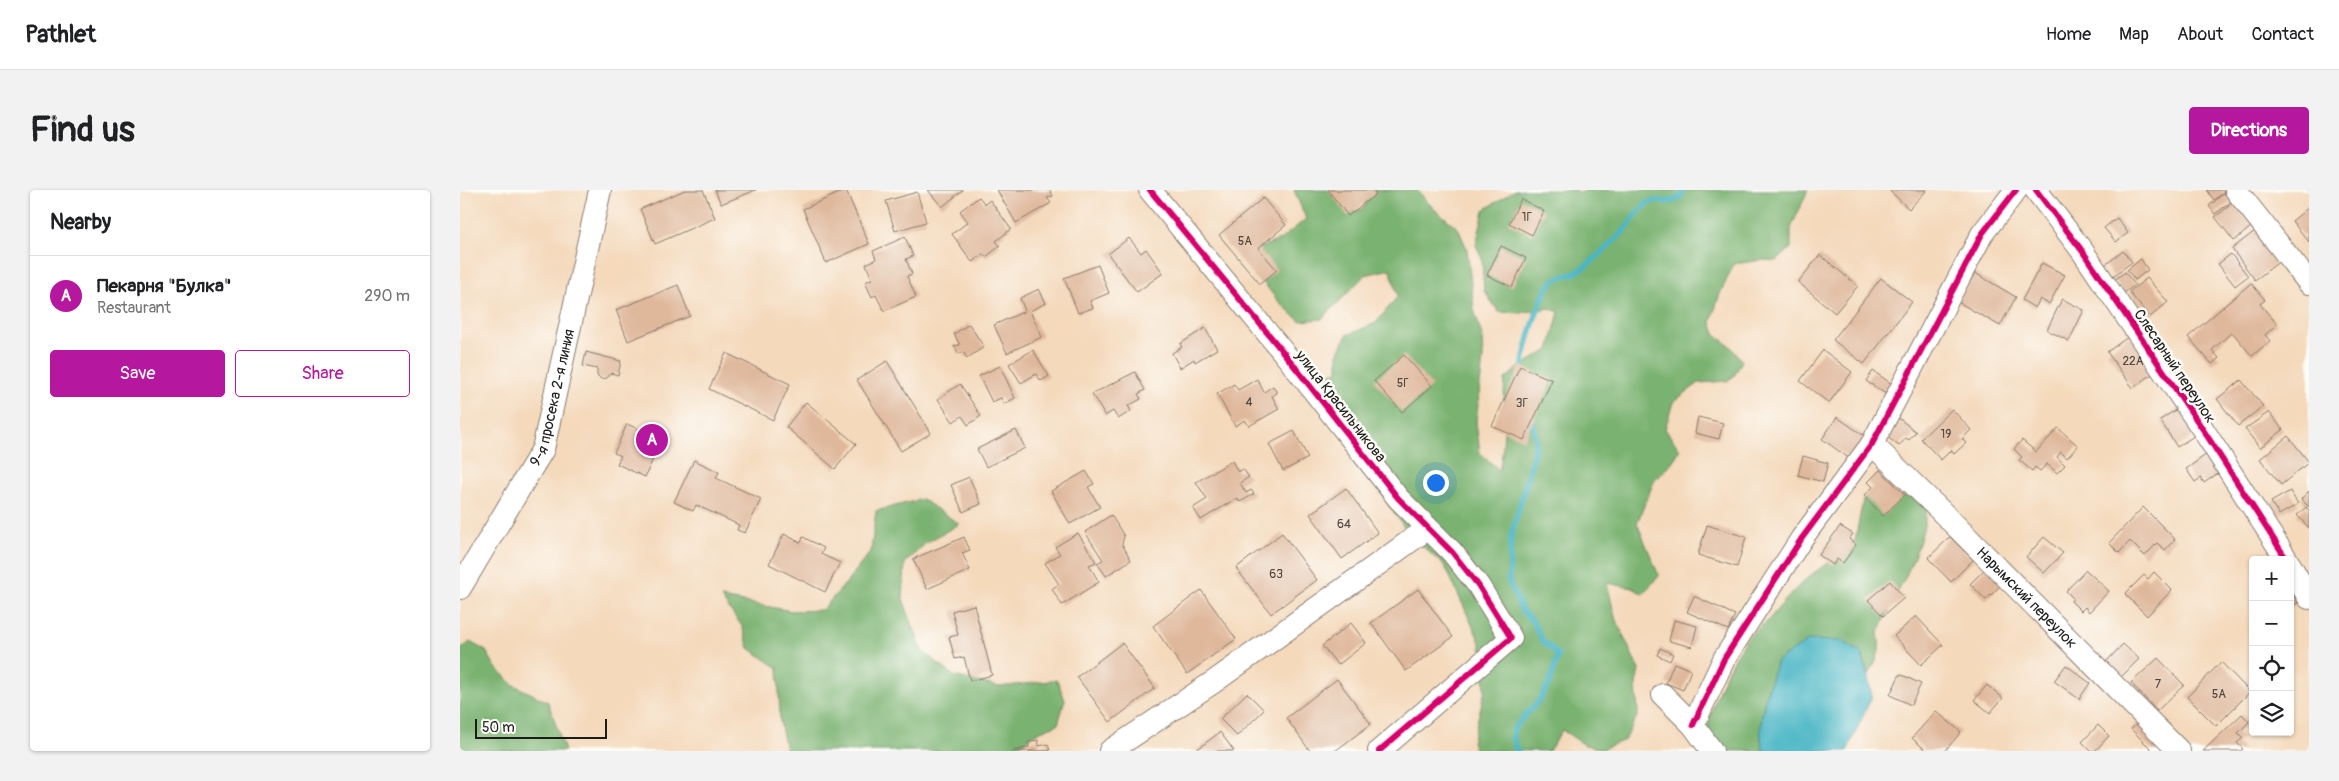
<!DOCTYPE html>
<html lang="en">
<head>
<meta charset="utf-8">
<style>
	:root { --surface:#fff; --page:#f2f2f2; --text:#202124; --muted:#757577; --line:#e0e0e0; --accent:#b5179e }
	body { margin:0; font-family:Pangolin,sans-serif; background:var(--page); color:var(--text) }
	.controls { position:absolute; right:15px; bottom:15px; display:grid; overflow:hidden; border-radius:5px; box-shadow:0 1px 4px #0004 }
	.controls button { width:45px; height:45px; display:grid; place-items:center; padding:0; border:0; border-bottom:1px solid var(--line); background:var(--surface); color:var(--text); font:25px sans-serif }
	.scale { position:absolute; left:15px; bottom:12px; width:132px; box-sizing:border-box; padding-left:5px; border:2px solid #1c1c1c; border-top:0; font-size:14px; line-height:18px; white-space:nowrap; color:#1c1c1c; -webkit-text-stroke:4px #fdfcf7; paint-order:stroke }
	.you { position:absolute; left:975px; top:292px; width:18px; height:18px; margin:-12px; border:4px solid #fff; border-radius:50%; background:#1a73e8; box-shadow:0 0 0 8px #1a73e833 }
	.badge { display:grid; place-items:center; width:32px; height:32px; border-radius:50%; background:var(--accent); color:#fff; font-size:16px; font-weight:700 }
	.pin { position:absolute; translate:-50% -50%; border:2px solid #fff; box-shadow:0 1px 5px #0006 }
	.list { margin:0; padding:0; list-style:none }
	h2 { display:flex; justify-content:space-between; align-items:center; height:65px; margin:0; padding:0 20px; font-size:21px }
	h2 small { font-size:16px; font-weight:400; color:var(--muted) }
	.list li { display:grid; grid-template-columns:32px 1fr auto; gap:15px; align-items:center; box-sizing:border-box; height:80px; padding:0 20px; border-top:1px solid var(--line) }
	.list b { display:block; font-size:19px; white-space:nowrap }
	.list p { margin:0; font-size:16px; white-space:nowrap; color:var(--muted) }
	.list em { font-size:16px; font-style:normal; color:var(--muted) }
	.actions { display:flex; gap:10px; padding:15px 20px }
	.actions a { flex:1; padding:11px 0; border:1px solid var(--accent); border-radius:5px; text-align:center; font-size:18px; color:var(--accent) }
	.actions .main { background:var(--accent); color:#fff }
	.icon { flex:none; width:28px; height:28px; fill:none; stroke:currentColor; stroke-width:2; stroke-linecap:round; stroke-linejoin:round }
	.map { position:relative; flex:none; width:1849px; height:561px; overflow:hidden; border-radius:5px }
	header { display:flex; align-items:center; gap:30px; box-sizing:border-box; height:70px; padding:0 25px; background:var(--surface); border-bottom:1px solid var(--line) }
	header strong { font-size:24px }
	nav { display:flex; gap:28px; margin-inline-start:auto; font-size:18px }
	.intro { display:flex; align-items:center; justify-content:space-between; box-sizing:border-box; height:120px; padding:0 30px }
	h1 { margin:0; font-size:35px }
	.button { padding:12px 22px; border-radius:5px; background:var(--accent); color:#fff; font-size:18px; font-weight:700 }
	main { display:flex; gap:30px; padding:0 30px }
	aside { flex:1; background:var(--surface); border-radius:5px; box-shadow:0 1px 4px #0004 }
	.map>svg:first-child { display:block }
</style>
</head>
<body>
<header>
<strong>Pathlet</strong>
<nav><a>Home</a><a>Map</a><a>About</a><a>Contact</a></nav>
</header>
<div class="intro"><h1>Find us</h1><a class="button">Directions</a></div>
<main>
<aside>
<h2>Nearby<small></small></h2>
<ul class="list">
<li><span class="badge">A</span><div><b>Пекарня &quot;Булка&quot;</b><p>Restaurant</p></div><em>290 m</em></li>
</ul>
<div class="actions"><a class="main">Save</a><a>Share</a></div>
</aside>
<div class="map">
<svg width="1849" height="561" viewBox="0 0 1849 561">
	<rect width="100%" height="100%" fill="#fdfcf7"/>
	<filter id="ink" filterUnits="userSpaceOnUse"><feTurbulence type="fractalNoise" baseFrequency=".02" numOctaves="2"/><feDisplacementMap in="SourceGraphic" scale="10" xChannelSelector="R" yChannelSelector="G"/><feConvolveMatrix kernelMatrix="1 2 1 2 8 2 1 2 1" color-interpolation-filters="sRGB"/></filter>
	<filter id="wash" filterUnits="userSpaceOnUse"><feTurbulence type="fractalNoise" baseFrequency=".0096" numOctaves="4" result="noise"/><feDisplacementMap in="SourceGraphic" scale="20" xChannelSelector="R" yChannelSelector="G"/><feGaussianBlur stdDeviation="1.12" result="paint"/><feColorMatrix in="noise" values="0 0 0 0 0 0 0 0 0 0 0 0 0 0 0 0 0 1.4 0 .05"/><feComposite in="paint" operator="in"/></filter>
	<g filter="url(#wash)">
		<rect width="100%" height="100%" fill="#f4d9bb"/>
		<path fill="#7ab271" stroke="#4b6746" d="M834,0H875L896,22L906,16L901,0H957L974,19L998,38L1007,59L1014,120L1022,146L1023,168L1016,232L1020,263L1039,280C1047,250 1042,219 1045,189L1062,175L1089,160L1099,122L1089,118L1061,123L1039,122L1024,101L1022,69L1016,55L1024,20L1055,0H1117L1120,3L1127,0H1348L1331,38V58L1317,71L1302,70L1274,74L1259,106L1251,132L1255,144L1270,156L1282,171L1274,186L1267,191L1239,193L1213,212L1205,239L1220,260L1210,275L1195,289L1177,333L1199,386L1183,404L1173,398L1147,393L1155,427L1179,480L1176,494L1178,524L1165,550L1142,559L1125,555L1102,540L1089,561H1016L1012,552L1025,500L1021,454L985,376L950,345L930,317L889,247L861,185L878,181V164L887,145L916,133L938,106L930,79L905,85L862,129L840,131L817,110L787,71L798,58L820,50L846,29Z
			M1423,292L1450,294L1467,318C1462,363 1436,403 1418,444C1422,461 1416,472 1408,486L1402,463L1317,471C1309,496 1294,536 1304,561H1259L1246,545C1252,513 1268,473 1288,447C1295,440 1304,435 1311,427C1335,398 1357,374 1393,361L1403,310Z
			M462,309L499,334L466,353L445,373L443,409L462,461L494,486L539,497L597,490L605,510L598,534L578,542L552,561H326L320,531L318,478L289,458L282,436L261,408L332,421L362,420L387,392L411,361L416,321Z
			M10,452L26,461L36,478L54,495L88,512L105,561H0V460Z"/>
		<path fill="#49b6c5" stroke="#326970" d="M1349,450L1382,451L1402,463L1412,506L1387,561H1304C1294,536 1309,496 1317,471Z"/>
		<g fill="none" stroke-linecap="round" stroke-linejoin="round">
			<path stroke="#49b6c5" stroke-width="5.5" d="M1062,183C1062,167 1081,100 1093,91C1100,86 1108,86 1115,83C1129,76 1144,60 1156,49C1168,39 1175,23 1186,14C1197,6 1206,17 1221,7L1223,0
				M1057,561L1052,546L1054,538L1080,509L1090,492L1098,465L1082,450L1073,432L1062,421L1049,392L1051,346L1071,276L1076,251L1071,227"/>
		</g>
		<g id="blocks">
			<path fill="#dfb89b" d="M225,0H243L255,28L195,54L180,19Z
				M255,0H296L261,14Z
				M386,0L409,54L366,73L343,19Z
				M468,0H503L482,17Z
				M537,0H590L593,6L587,8L591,13L556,33Z
				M868,0H913L916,4L888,26Z
				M1429,0H1467L1449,19Z
				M1747,0H1762L1764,2L1754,10Z
				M457,2L466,32L435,41L426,11Z
				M1764,3L1771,12L1755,24L1749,16Z
				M519,7L525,14L530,10L551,39L536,51L540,56L526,67L523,64L512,72L492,44L508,32L500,21Z
				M803,8L826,35L798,58L817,80L800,94L759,45Z
				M1061,9L1084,21L1072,45L1049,33Z
				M1773,13L1792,36L1774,51L1755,27Z
				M1849,17V52L1832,31Z
				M1657,28L1668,43L1656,52L1644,38Z
				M1796,40L1820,71L1795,90L1772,59Z
				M445,47L453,66L446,69L452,84L447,86L456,107L424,121L416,105L412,107L405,92L412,89L406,74L416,69L413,61Z
				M669,48L681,63L686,59L703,83L677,102L648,64Z
				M1041,56L1066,68L1052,97L1027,85Z
				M1663,61L1672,72L1653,86L1645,75Z
				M1771,64L1788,86L1775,96L1758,74Z
				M1360,65L1398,96L1375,123L1338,92Z
				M1681,69L1688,80L1675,90L1667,80Z
				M1582,73L1605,85L1589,114L1580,109L1575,118L1562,110Z
				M638,75L649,103L630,111L633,118L618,123L604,88Z
				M1665,82L1675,95L1664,103L1654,90Z
				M1515,83L1556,107L1540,136L1498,112Z
				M1421,88L1452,112L1404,174L1373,150Z
				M1687,88L1708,112L1690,127L1669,102Z
				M1791,93L1805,110L1800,114L1817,134L1805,145L1810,151L1792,166L1772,142L1752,160L1759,168L1752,174L1728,147Z
				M218,95L230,126L168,151L156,120Z
				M579,99L586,113L570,121L582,147L547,163L534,135L565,121L560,108Z
				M1602,109L1624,120L1609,151L1587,140Z
				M509,134L524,157L507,168L503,162L499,164L494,156L500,155L494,144Z
				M745,138L757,159L735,172L734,169L720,178L712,163L722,157L720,154Z
				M1672,144L1698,180L1673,198L1647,162Z
				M573,160L589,186L581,191L576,184L561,193L549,174Z
				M1363,160L1392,182L1369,213L1340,191Z
				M126,162L161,171L158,185L151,183L147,188L141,189L137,185V179L123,176Z
				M266,163L330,194L313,230L249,199Z
				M944,165L972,196L942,222L914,191Z
				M427,171L471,243L441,261L397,190Z
				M540,176L555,208L544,214L541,208L532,212L519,186Z
				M1060,176L1092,190L1064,250L1032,236Z
				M1413,181L1435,196L1429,206L1406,191Z
				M675,182L685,200L678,204L681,209L668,216L671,221L658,229L653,221L645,226L632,204Z
				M797,189L804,202L813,196L817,203L812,206L819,219L789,236L785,230L775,236L757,204L774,194L778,200Z
				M1781,190L1803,216L1778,236L1757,209Z
				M500,194L521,226L508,235L502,226L493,232L478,209Z
				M346,212L396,254L375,279L326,237Z
				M1720,217L1737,244L1717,257L1700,230Z
				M1492,219L1511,240L1502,249L1506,253L1494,264L1491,260L1481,270L1461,249Z
				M1809,222L1823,240L1800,258L1785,239Z
				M1436,226L1456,242L1449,250L1446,248L1439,256L1422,243Z
				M1238,227L1263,233L1259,249L1235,243Z
				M1377,227L1409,249L1393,271L1362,249Z
				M167,234L192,245L194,239L204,244L185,287L157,274L161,266L154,263Z
				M1598,238L1618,256L1607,268L1601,262L1597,267L1605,275L1597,283L1587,274L1580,281L1575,277L1572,281L1559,270L1562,267L1554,259L1562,250L1576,262Z
				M556,240L565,258L526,277L517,259Z
				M834,241L848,268L823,281L809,254Z
				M1828,246L1849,272L1821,295L1800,269Z
				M1747,264L1760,282L1744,293L1741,288L1735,292L1726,279Z
				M1343,266L1368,273L1363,292L1338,285Z
				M234,270L259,282L256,288L301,309L285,343L277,340L279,335L236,315L233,321L214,312Z
				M772,271L778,282L783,279L789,287L780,293L786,303L791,300L794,304L780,312L777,308L741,330L733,318L747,309L736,292Z
				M1420,280L1445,305L1423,326L1404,306L1413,297L1408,292Z
				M626,281L634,294L628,297L640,317L610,334L591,301Z
				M509,287L521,314L503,322L491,295Z
				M886,298L918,343L882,369L850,324Z
				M1830,301L1838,314L1819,325L1811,312Z
				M1849,301V317L1841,309Z
				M1683,317L1715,349L1705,360L1697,353L1685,366L1670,351L1659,363L1649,353Z
				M1846,317L1849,320V338L1837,325Z
				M651,325L664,346L662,354L671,370L646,386L637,373L643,370L625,342Z
				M1247,335L1286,347L1277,377L1238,365Z
				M1380,336L1393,344L1389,349L1396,355L1383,373L1377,369L1373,375L1359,365Z
				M618,343L636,372L629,375L639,392L602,415L592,399L599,394L585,373L600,364L595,357Z
				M822,343L857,390L811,424L776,378Z
				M324,344L341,353L343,347L364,358L361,364L380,373L365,402L309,374Z
				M504,347L510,360L502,363L510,380L467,399L453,369Z
				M1490,347L1513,370L1491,392L1468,368Z
				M1584,347L1603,363L1584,383L1566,367Z
				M1526,378L1542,394L1526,410L1510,394Z
				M1626,380L1649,401L1629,422L1625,417L1621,421L1611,411L1613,408L1606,401Z
				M1694,382L1712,400L1687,426L1665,404L1684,385L1688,389Z
				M1430,391L1444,408L1423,426L1408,410Z
				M958,399L993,447L946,481L911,433Z
				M741,400L776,449L727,484L693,436Z
				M1830,400L1838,413L1830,417Z
				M1234,406L1275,425L1268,440L1227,422Z
				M514,415L532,485L510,491L504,467L495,469L489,447L498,445L492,421Z
				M1456,426L1483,455L1461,475L1434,446Z
				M1214,430L1237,436L1232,457L1209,451Z
				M891,433L906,453L878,475L862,456Z
				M662,453L695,498L650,532L617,487Z
				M1663,454L1679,469L1660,488L1644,474Z
				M1200,458L1213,464L1210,471L1197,465Z
				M1698,468L1724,495L1697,521L1671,493Z
				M1761,472L1790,502L1756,536L1727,507Z
				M1214,473L1231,480L1223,500L1206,493Z
				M1606,475L1630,493L1619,509L1594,491Z
				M1440,484L1461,494L1451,515L1430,505Z
				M877,489L911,534L875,561H850L826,528Z
				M1527,495L1543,508L1530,523L1514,510Z
				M787,503L804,520L777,546L760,529Z
				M1476,521L1501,542L1485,561H1467L1452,548Z
				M1782,524L1789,532L1778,543L1783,548L1777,553L1783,559L1780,561H1743Z
				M1682,529L1714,561H1693L1671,539Z
				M1638,535L1649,546L1635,561H1631L1622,552Z
				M760,542L774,561H735Z
				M578,550L579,556L588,554L590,561H553L569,557L568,552Z"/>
		</g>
	</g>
	<g filter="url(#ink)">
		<use href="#blocks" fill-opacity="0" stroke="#887a6c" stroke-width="1"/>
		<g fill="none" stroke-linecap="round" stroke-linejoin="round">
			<g stroke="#887a6c" stroke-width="24">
				<g id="minor">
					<path d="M690,0L828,168L938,308L992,362L1018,395L1051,448L919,561"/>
					<path d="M1576,0L1623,62L1742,238L1827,370"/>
					<path d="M1776,0L1849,93"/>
					<path id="s1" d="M1412,254L1487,327L1719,561"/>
					<path d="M1830,375L1849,408"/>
					<path id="s2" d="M0,398L83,259L140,0"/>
					<path d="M1203,505L1233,535L1252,561"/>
					<path d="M1233,535L1264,469L1342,348L1412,254L1522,44L1556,0"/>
					<path d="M650,561L755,491L967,339"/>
				</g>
			</g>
			<use href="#minor" stroke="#fff" stroke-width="22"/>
			<g stroke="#fdfcf7" stroke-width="9">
				<path id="cycleway" d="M690,0L828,168L938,308L992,362L1018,395L1051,448L919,561
					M1576,0L1623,62L1742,238L1827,370
					M1233,535L1264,469L1342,348L1412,254L1522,44L1556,0"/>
			</g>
			<use href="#cycleway" stroke="#d6006c" stroke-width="6"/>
		</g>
	</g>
	<g text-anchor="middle" stroke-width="5" stroke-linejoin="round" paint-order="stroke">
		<g font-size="12" fill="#4d433c">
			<text x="1067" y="31">1Г</text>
			<text x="785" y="55">5А</text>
			<text x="1673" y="175">22А</text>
			<text x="943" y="197">5Г</text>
			<text x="789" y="216">4</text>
			<text x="1062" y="217">3Г</text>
			<text x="1486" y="248">19</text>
			<text x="884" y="338">64</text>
			<text x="816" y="388">63</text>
			<text x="1698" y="498">7</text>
			<text x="1759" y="508">5А</text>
		</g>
		<g font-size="15" fill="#1c1c1c" stroke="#fdfcf7">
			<text transform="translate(1715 176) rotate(56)" y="5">Слесарный переулок</text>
			<text dy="5" stroke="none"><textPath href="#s2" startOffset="214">9-я просека 2-я линия</textPath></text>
			<text transform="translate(881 216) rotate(52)" y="5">улица Красильникова</text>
			<text dy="5" stroke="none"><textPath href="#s1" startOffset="218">Нарымский переулок</textPath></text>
		</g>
	</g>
</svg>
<div class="controls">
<button>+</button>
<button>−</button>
<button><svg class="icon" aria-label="locate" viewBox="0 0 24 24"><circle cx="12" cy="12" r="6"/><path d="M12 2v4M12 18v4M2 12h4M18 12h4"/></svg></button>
<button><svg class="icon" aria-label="layers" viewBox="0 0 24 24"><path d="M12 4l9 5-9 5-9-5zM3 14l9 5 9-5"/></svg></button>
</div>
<div class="scale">50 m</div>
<div class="you"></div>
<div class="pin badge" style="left:192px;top:250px">A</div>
</div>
</main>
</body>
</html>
